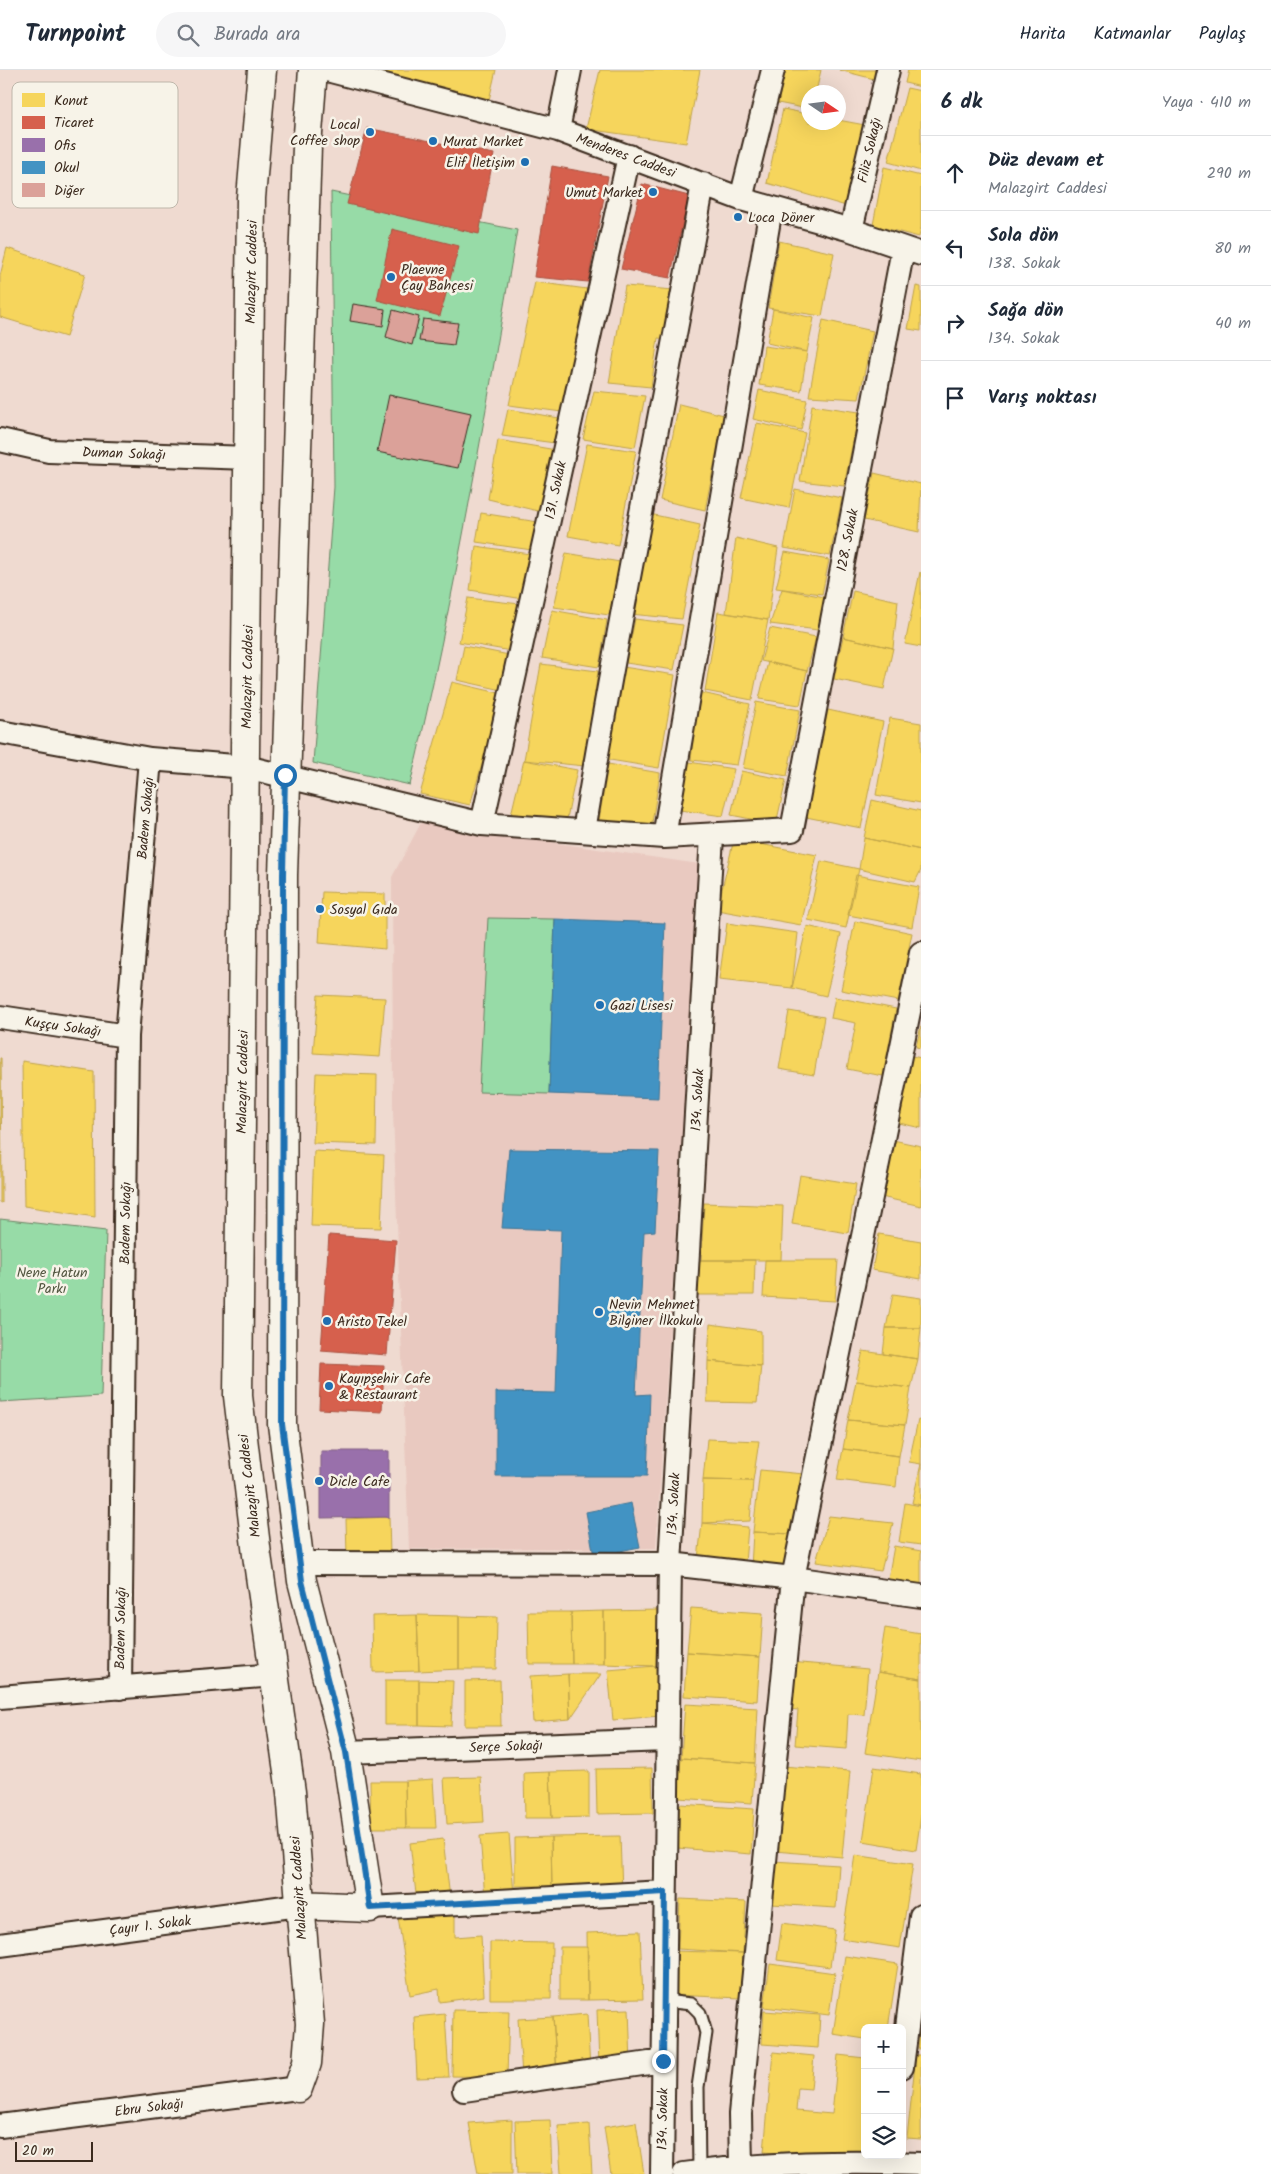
<!DOCTYPE html>
<html lang="tr">
<head>
<meta charset="utf-8">
<style>
	:root { --surface:#fff; --page:#f6f6f7; --text:#1f2937; --muted:#747a83; --line:#e0e1e3 }
	body { margin:0; font-family:Kalam,sans-serif; background:var(--page); color:var(--text) }
	.controls { position:absolute; right:15px; bottom:15px; display:grid; overflow:hidden; border-radius:8px; box-shadow:0 5px 20px #0002 }
	.controls button { width:45px; height:45px; display:grid; place-items:center; padding:0; border:0; border-bottom:1px solid var(--line); background:var(--surface); color:var(--text); font:25px sans-serif }
	.compass { position:absolute; left:801px; top:15px; width:45px; height:45px; border-radius:50%; background:var(--surface); box-shadow:0 5px 20px #0002; rotate:103deg }
	.scale { position:absolute; left:15px; bottom:12px; width:78px; box-sizing:border-box; padding-left:5px; border:2px solid #3b2a1e; border-top:0; font-size:14px; line-height:18px; white-space:nowrap; color:#3b2a1e; -webkit-text-stroke:4px #f7f3e8; paint-order:stroke }
	.stop { position:absolute; width:15px; height:15px; margin:-11px; border:4px solid #1f6fb2; border-radius:50%; background:#fff }
	.stop.end { background:#1f6fb2; border-color:#fff; box-shadow:0 1px 5px #0008 }
	.list { margin:0; padding:0; list-style:none }
	h2 { display:flex; justify-content:space-between; align-items:center; height:65px; margin:0; padding:0 20px; font-size:21px }
	h2 small { font-size:16px; font-weight:400; color:var(--muted) }
	.list li { display:grid; grid-template-columns:32px 1fr auto; gap:15px; align-items:center; box-sizing:border-box; height:75px; padding:0 20px; border-top:1px solid var(--line) }
	.list b { display:block; font-size:19px; white-space:nowrap }
	.list p { margin:0; font-size:16px; white-space:nowrap; color:var(--muted) }
	.list em { font-size:16px; font-style:normal; color:var(--muted) }
	.icon { flex:none; width:28px; height:28px; fill:none; stroke:currentColor; stroke-width:2; stroke-linecap:round; stroke-linejoin:round }
	.map { position:relative; flex:none; width:921px; height:2104px; overflow:hidden }
	header { display:flex; align-items:center; gap:30px; box-sizing:border-box; height:70px; padding:0 25px; background:var(--surface); border-bottom:1px solid var(--line) }
	header strong { font-size:24px }
	nav { display:flex; gap:28px; margin-inline-start:auto; font-size:18px }
	.search { width:350px; height:45px; background:var(--page); display:flex; align-items:center; gap:12px; box-sizing:border-box; padding:0 18px; border-radius:28px; color:var(--muted); font-size:19px }
	main { display:flex }
	aside { flex:1; background:var(--surface) }
	.map>svg:first-child { display:block }
</style>
</head>
<body>
<header>
<strong>Turnpoint</strong>
<div class="search"><svg class="icon" aria-label="search" viewBox="0 0 24 24"><circle cx="10" cy="10" r="6"/><path d="M15 15l6 6"/></svg>Burada ara</div>
<nav><a>Harita</a><a>Katmanlar</a><a>Paylaş</a></nav>
</header>
<main>
<div class="map">
<svg width="921" height="2104" viewBox="0 0 921 2104">
	<rect width="100%" height="100%" fill="#efdad0"/>
	<filter id="ink" filterUnits="userSpaceOnUse"><feTurbulence type="fractalNoise" baseFrequency=".02" numOctaves="2"/><feDisplacementMap in="SourceGraphic" scale="10" xChannelSelector="R" yChannelSelector="G"/><feConvolveMatrix kernelMatrix="1 2 1 2 8 2 1 2 1" color-interpolation-filters="sRGB"/></filter>
	<g filter="url(#ink)">
		<path fill="#e9c9c0" d="M421,753L699,794L656,1478L409,1479L393,1042L392,807Z"/>
		<path fill="#97dba7" stroke="#698262" d="M331,122L517,160C485,346 454,531 410,715L313,693L334,417Z
			M488,848L555,849L549,1024L479,1022Z
			M0,1149L106,1161L101,1326L0,1332Z"/>
		<path fill="#f6d55c" stroke="#bea249" d="M362,0H496L489,30Z
			M600,0H700L686,73L586,59Z
			M785,0H821L816,22H808V39L778,33Z
			M839,0H876L874,9Z
			M908,0H921V17L905,13Z
			M907,18L921,21V101L888,92Z
			M783,39L808,44V52H838V50L865,55L846,136L767,113Z
			M884,97L921,106V157L919,167L873,155Z
			M779,171L834,183L822,246L768,238Z
			M7,178L85,204L66,267L0,247V206Z
			M535,212L587,219L562,342L509,335Z
			M625,216L674,220L668,269L658,268L651,317L609,313Z
			M916,216L921,217V261L908,259Z
			M773,239L814,248L807,282L767,273Z
			M823,250L873,261L859,329L809,326Z
			M764,276L807,282L801,321L759,315Z
			M759,320L807,330L801,360L753,349Z
			M594,321L645,326L635,377L583,369Z
			M679,334L724,345L705,440L660,430Z
			M812,335L859,342L844,416L800,411Z
			M508,339L559,348L555,373L502,366Z
			M757,353L805,363L789,438L741,428Z
			M498,370L556,380L542,442L488,429Z
			M587,374L636,381L618,475L568,466Z
			M874,403L921,414L919,462L864,450Z
			M795,419L842,428L830,486L784,478Z
			M481,443L538,452L532,480L476,472Z
			M650,444L700,455L682,549L630,544Z
			M736,468L778,478L768,550L726,543Z
			M476,476L530,484L523,529L470,520Z
			M785,482L829,490L822,524L776,518Z
			M566,483L620,492L609,545L554,537Z
			M920,502L921,503V577L905,574Z
			M782,519L825,527L818,560L770,554Z
			M853,521L898,531L893,578L843,567Z
			M468,528L520,534L511,581L459,572Z
			M552,540L607,550L599,597L542,588Z
			M718,542L768,550L752,630L705,621Z
			M635,549L683,555L674,600L626,593Z
			M770,558L816,567L807,601L761,591Z
			M843,567L893,578L884,619L834,609Z
			M464,576L509,585L502,620L457,610Z
			M768,592L807,601L800,635L759,629Z
			M541,594L598,601L585,696L524,690Z
			M623,597L675,605L659,698L604,689Z
			M452,612L503,624L470,735L420,724Z
			M698,622L750,634L737,695L691,690Z
			M756,632L800,640L787,706L743,698Z
			M828,640L883,652L861,758L806,747Z
			M890,648L921,653V733L876,725Z
			M524,690L577,700L565,758L510,749Z
			M689,692L734,699L723,746L680,740Z
			M608,694L660,703L650,765L598,756Z
			M741,701L786,710L776,754L731,745Z
			M872,730L921,741V780L864,768Z
			M864,768L921,780V800L915,812L859,799Z
			M734,769L817,785L801,855L717,840Z
			M821,791L859,799L846,858L808,850Z
			M856,805L919,817L912,857L848,845Z
			M322,822L385,824V879L319,873Z
			M855,851L912,863L898,931L841,920Z
			M727,853L798,863L792,918L719,910Z
			M807,856L841,864L826,926L792,918Z
			M318,925L385,928L380,987L313,983Z
			M835,927L896,939L883,1006L847,999L856,953L831,948Z
			M789,941L824,947L814,1005L779,999Z
			M921,956V978L916,977Z
			M912,986L921,988V1058L899,1053Z
			M0,988H1L2,1133L0,1132Z
			M22,991L94,1002L95,1147L24,1136Z
			M316,1003L377,1005L376,1075L313,1073Z
			M893,1070L921,1076V1136L881,1127Z
			M314,1081L384,1085L381,1158L311,1156Z
			M800,1105L856,1114L848,1163L792,1154Z
			M704,1133L783,1136L781,1190H701Z
			M879,1164L921,1171V1209L872,1200Z
			M697,1190H755L754,1225H697Z
			M765,1190H838L835,1231L763,1227Z
			M893,1224L921,1228V1258H886Z
			M710,1254L761,1261V1296L708,1291Z
			M886,1258H921L918,1289L883,1284Z
			M863,1281L918,1289L911,1318L856,1311Z
			M708,1291L761,1296L757,1333L707,1332Z
			M856,1311L911,1318L905,1355L848,1350Z
			M848,1350L905,1355L899,1386L843,1379Z
			M918,1350L921,1351V1394L909,1392Z
			M707,1369L759,1371L753,1411L703,1410Z
			M843,1379L899,1386L896,1417L837,1410Z
			M921,1394V1435L912,1433Z
			M760,1400L804,1404L792,1464L753,1462Z
			M703,1410L753,1411L750,1451L702,1453Z
			M905,1433L921,1436V1475L899,1472Z
			M829,1446L893,1453L881,1501L816,1492Z
			M389,1447L390,1485L347,1486L346,1449Z
			M702,1453L748,1457L745,1493L698,1489Z
			M753,1462L792,1464L788,1502L751,1498Z
			M894,1476L921,1481V1526L886,1520Z
			M691,1538L763,1543L760,1587L687,1582Z
			M658,1540L656,1596L604,1594V1541Z
			M604,1541V1594H572L571,1542Z
			M528,1542H571L572,1594H529Z
			M417,1545L459,1546V1599L419,1601Z
			M417,1545L419,1601L373,1602L372,1546Z
			M459,1546L497,1547L496,1599H459Z
			M885,1558L921,1564V1609L878,1602Z
			M687,1582L760,1587L757,1631L684,1626Z
			M790,1592L868,1599L864,1645L848,1644L846,1679L795,1675L798,1640L787,1639Z
			M656,1596L660,1646L613,1650L608,1600Z
			M878,1602L921,1609V1691L865,1683Z
			M568,1604H601L570,1649Z
			M568,1604L570,1649L533,1652L530,1606Z
			M385,1610H419V1655H385Z
			M419,1610L453,1611L451,1656L419,1655Z
			M500,1610L501,1656H465V1611Z
			M685,1634L758,1638L755,1693L681,1688Z
			M681,1688L755,1693L752,1733L678,1728Z
			M782,1696L850,1701L842,1787L775,1781Z
			M874,1697L921,1704V1746L916,1780L863,1771Z
			M652,1698L653,1743L597,1744L596,1699Z
			M589,1701V1747L552,1748L550,1702Z
			M550,1702L552,1748H525L524,1703Z
			M481,1707L484,1752L447,1754L444,1708Z
			M433,1709L436,1758H406L405,1711Z
			M370,1711H405L406,1758H371Z
			M680,1734L754,1739L751,1784L677,1778Z
			M509,1764L514,1825L485,1827L480,1766Z
			M620,1766L622,1822L552,1824L551,1767Z
			M551,1767L552,1816H515V1768Z
			M443,1769L450,1828L417,1832L410,1773Z
			M855,1785L913,1794L900,1878L842,1869Z
			M773,1791L839,1795L836,1838L771,1834Z
			M680,1829L746,1832L743,1883L678,1879Z
			M455,1838V1867L481,1865L484,1926L440,1932L439,1919L410,1925L397,1841Z
			M782,1853L835,1860L830,1897L777,1890Z
			M640,1861L643,1929L588,1930L587,1863Z
			M490,1872L552,1873L551,1929H490Z
			M560,1877H588V1930H560Z
			M673,1881L743,1883L741,1928L672,1925Z
			M845,1886L898,1894L888,1958H865V1969L833,1964Z
			M770,1894L835,1903L829,1945L764,1937Z
			M629,1939L631,1994L599,1995L597,1940Z
			M453,1940L509,1941L507,2007L452,2006Z
			M764,1941L820,1945L818,1978L762,1974Z
			M445,1944L449,2007L417,2008L414,1947Z
			M587,1944L590,2000L557,2003L553,1947Z
			M553,1947L557,2003L522,2005L518,1949Z
			M921,1952V1979H918Z
			M773,1982L814,1986L811,2019L798,2018L796,2041L832,2044L838,1985L865,1988V2085L872,2092L764,2082Z
			M916,1985H921V2069L907,2068Z
			M512,2050V2104H478L469,2053Z
			M550,2050L552,2104H517L515,2051Z
			M636,2052L644,2104H611L604,2057Z
			M589,2054L592,2104H561L558,2056Z"/>
		<path fill="#d6604d" stroke="#a8503f" d="M367,58L494,84L479,164L347,134Z
			M552,96L608,106L588,212L534,207Z
			M642,114L689,126L670,208L621,199Z
			M392,159L459,176L440,246L377,230Z
			M329,1165L396,1170L387,1285L321,1280Z
			M321,1294L384,1296L382,1342L319,1339Z"/>
		<path fill="#9970ab" stroke="#7d5b81" d="M321,1381H389V1447L321,1448Z"/>
		<path fill="#4393c3" stroke="#417492" d="M555,849L665,853L658,1028L549,1024Z
			M509,1079L659,1081L655,1161L644,1162L636,1325L650,1324L647,1406H496V1322L556,1323L561,1160L502,1158Z
			M631,1433L640,1477L594,1486L586,1442Z"/>
		<path fill="#dba199" stroke="#3b2a1e" d="M353,234L385,239L383,256L350,251Z
			M393,240L419,247L412,275L386,267Z
			M423,249L458,253L454,275L419,271Z
			M389,325L471,343L458,398L377,382Z"/>
		<g fill="none" stroke-linecap="round" stroke-linejoin="round">
			<g stroke="#3b2a1e" stroke-width="15">
				<path id="lane" d="M664,1931L691,1934L700,1943L706,1963L698,2017L699,2102"/>
			</g>
			<g stroke="#3b2a1e" stroke-width="26">
				<path id="street" d="M327,0L558,60L741,129L851,160L921,184
					M558,60L570,0
					M741,129L773,0
					M851,160L888,0
					M0,370L49,381L249,388
					M0,662L150,689L246,697L482,754L664,767L792,760L903,179
					M482,754L629,86
					M584,761C619,545 664,330 703,114
					M664,767L771,138
					M0,947L127,966
					M300,1493L670,1494L793,1508L921,1526
					M120,1618L127,966L150,689
					M0,1627L275,1605
					M346,1682L666,1670
					M370,1838L665,1822
					M0,1875L299,1835
					M902,1997L921,1846
					M464,2020L663,1991
					M0,2056L298,2018
					M741,2097L740,2044L793,1508L921,883
					M662,2104L670,1494L712,766
					M684,2104C760,2093 844,2091 921,2094"/>
			</g>
			<g stroke="#3b2a1e" stroke-width="31">
				<path id="secondary" d="M262,0L251,128L238,1326L257,1485L291,1722L310,1954L307,1993L298,2018
					M299,1835L370,1838L346,1682L302,1511L282,1354L283,805L307,76L313,0"/>
			</g>
			<use href="#lane" stroke="#f7f3e8" stroke-width="11"/>
			<use href="#street" stroke="#f7f3e8" stroke-width="22"/>
			<use href="#secondary" stroke="#f7f3e8" stroke-width="28"/>
		</g>
	</g>
	<g fill="none" stroke-linecap="round" stroke-linejoin="round" filter="url(#ink)">
		<path stroke="#1f6fb2" stroke-width="6" d="M285,705L283,805L282,1354L302,1511L346,1682L370,1838L665,1822L663,1991"/>
	</g>
	<g fill="#1f6fb2" stroke="#f7f3e8" stroke-width="2">
		<circle cx="370" cy="62" r="5"/>
		<circle cx="433" cy="71" r="5"/>
		<circle cx="525" cy="92" r="5"/>
		<circle cx="653" cy="122" r="5"/>
		<circle cx="738" cy="147" r="5"/>
		<circle cx="391" cy="207" r="5"/>
		<circle cx="320" cy="839" r="5"/>
		<circle cx="600" cy="935" r="5"/>
		<circle cx="599" cy="1242" r="5"/>
		<circle cx="327" cy="1251" r="5"/>
		<circle cx="329" cy="1316" r="5"/>
		<circle cx="319" cy="1411" r="5"/>
	</g>
	<g text-anchor="middle" stroke-width="5" stroke-linejoin="round" paint-order="stroke">
		<g font-size="14" fill="#3b2a1e" stroke="#f7f3e8" text-anchor="start">
			<text x="360" y="59" text-anchor="end">Local<tspan x="360" dy="16">Coffee shop</tspan></text>
			<text x="443" y="76">Murat Market</text>
			<text x="515" y="97" text-anchor="end">Elif İletişim</text>
			<text x="643" y="127" text-anchor="end">Umut Market</text>
			<text x="748" y="152">Loca Döner</text>
			<text x="401" y="204">Plaevne<tspan x="401" dy="16">Çay Bahçesi</tspan></text>
			<text x="330" y="844">Sosyal Gıda</text>
			<text x="610" y="940">Gazi Lisesi</text>
			<text x="609" y="1239">Nevin Mehmet<tspan x="609" dy="16">Bilginer İlkokulu</tspan></text>
			<text x="337" y="1256">Aristo Tekel</text>
			<text x="339" y="1313">Kayıpşehir Cafe<tspan x="339" dy="16">&amp; Restaurant</tspan></text>
			<text x="329" y="1416">Dicle Cafe</text>
		</g>
		<g font-size="14" fill="#3b2a1e" stroke="#f7f3e8">
			<text transform="translate(869 80) rotate(-77)" y="5">Filiz Sokağı</text>
			<text transform="translate(626 85) rotate(20)" y="5">Menderes Caddesi</text>
			<text transform="translate(251 202) rotate(-89)" y="5">Malazgirt Caddesi</text>
			<text transform="translate(124 383) rotate(2)" y="5">Duman Sokağı</text>
			<text transform="translate(555 420) rotate(-78)" y="5">131. Sokak</text>
			<text transform="translate(847 470) rotate(-79)" y="5">128. Sokak</text>
			<text transform="translate(247 607) rotate(-89)" y="5">Malazgirt Caddesi</text>
			<text transform="translate(145 748) rotate(-85)" y="5">Badem Sokağı</text>
			<text transform="translate(63 956) rotate(8)" y="5">Kuşçu Sokağı</text>
			<text transform="translate(242 1012) rotate(-89)" y="5">Malazgirt Caddesi</text>
			<text transform="translate(697 1030) rotate(-87)" y="5">134. Sokak</text>
			<text transform="translate(125 1153) rotate(-89)" y="5">Badem Sokağı</text>
			<text transform="translate(249 1416) rotate(-97)" y="5">Malazgirt Caddesi</text>
			<text transform="translate(673 1434) rotate(-87)" y="5">134. Sokak</text>
			<text transform="translate(120 1558) rotate(-89)" y="5">Badem Sokağı</text>
			<text transform="translate(506 1676) rotate(-2)" y="5">Serçe Sokağı</text>
			<text transform="translate(298 1818) rotate(-94)" y="5">Malazgirt Caddesi</text>
			<text transform="translate(150 1855) rotate(-7)" y="5">Çayır 1. Sokak</text>
			<text transform="translate(149 2037) rotate(-7)" y="5">Ebru Sokağı</text>
			<text transform="translate(662 2049) rotate(-89)" y="5">134. Sokak</text>
		</g>
		<g font-size="14" fill="#525640" stroke="#f7f3e8">
			<text x="52" y="1207">Nene Hatun<tspan x="52" dy="16">Parkı</tspan></text>
		</g>
	</g>
	<rect x="12" y="12" width="166" height="126" rx="8" fill="#f7f3e8" stroke="#bfb7ab" stroke-width="1"/>
	<rect x="22" y="23" width="23" height="14" fill="#f6d55c"/>
	<rect x="22" y="46" width="23" height="13" fill="#d6604d"/>
	<rect x="22" y="68" width="23" height="14" fill="#9970ab"/>
	<rect x="22" y="91" width="23" height="13" fill="#4393c3"/>
	<rect x="22" y="113" width="23" height="14" fill="#dba199"/>
	<g font-size="14" fill="#3b2a1e">
		<text x="54" y="35">Konut</text>
		<text x="54" y="57">Ticaret</text>
		<text x="54" y="80">Ofis</text>
		<text x="54" y="102">Okul</text>
		<text x="54" y="125">Diğer</text>
	</g>
</svg>
<div class="controls">
<button>+</button>
<button>−</button>
<button><svg class="icon" aria-label="layers" viewBox="0 0 24 24"><path d="M12 4l9 5-9 5-9-5zM3 14l9 5 9-5"/></svg></button>
</div>
<svg class="compass" viewBox="-18 -18 36 36"><path d="M0-13l5 13h-10z" fill="#e53935"/><path d="M0 13l5-13h-10z" fill="#747a83"/></svg>
<div class="scale">20 m</div>
<div class="stop" style="left:285px;top:705px"></div>
<div class="stop end" style="left:663px;top:1991px"></div>
</div>
<aside>
<h2>6 dk<small>Yaya · 410 m</small></h2>
<ul class="list">
<li><svg class="icon" aria-label="ahead" viewBox="0 0 24 24"><path d="M12 20V5M6 11l6-6 6 6"/></svg><div><b>Düz devam et</b><p>Malazgirt Caddesi</p></div><em>290 m</em></li>
<li><svg class="icon" aria-label="left" viewBox="0 0 24 24"><path d="M17 20v-9H6M10 6l-5 5 5 5"/></svg><div><b>Sola dön</b><p>138. Sokak</p></div><em>80 m</em></li>
<li><svg class="icon" aria-label="right" viewBox="0 0 24 24"><path d="M7 20v-9h11M14 6l5 5-5 5"/></svg><div><b>Sağa dön</b><p>134. Sokak</p></div><em>40 m</em></li>
<li><svg class="icon" aria-label="arrive" viewBox="0 0 24 24"><path d="M6 21V4h12l-3 4 3 4H6"/></svg><div><b>Varış noktası</b></div></li>
</ul>
</aside>
</main>
</body>
</html>
